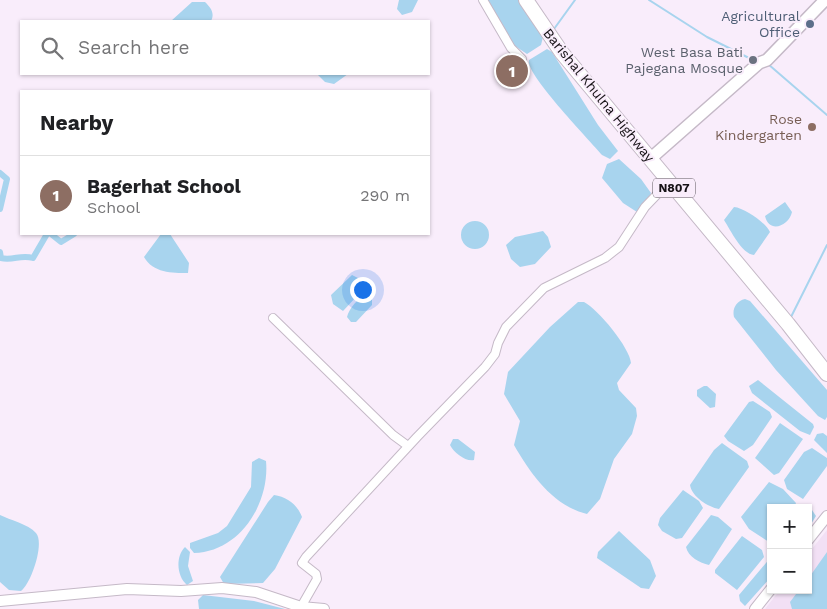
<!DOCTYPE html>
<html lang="en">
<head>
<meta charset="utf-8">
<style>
	:root { --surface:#fff; --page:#f6f6f6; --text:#202124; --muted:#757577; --line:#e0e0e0; --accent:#0b8043 }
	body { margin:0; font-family:"Work Sans",sans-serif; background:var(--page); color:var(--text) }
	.controls { position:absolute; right:15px; bottom:15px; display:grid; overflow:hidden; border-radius:0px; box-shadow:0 1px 4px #0004 }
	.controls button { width:45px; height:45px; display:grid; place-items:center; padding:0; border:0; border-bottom:1px solid var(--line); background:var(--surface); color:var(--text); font:25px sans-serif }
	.you { position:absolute; left:362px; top:289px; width:18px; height:18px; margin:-12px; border:4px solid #fff; border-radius:50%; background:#1a73e8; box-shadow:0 0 0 8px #1a73e833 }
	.badge { display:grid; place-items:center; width:32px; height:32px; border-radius:50%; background:var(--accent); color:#fff; font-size:16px; font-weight:700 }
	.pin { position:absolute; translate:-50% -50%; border:2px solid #fff; box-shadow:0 1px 5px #0006 }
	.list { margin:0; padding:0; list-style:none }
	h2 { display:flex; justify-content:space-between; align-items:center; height:65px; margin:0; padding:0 20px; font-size:21px }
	h2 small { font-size:16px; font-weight:400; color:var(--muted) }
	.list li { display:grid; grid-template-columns:32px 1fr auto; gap:15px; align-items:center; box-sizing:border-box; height:80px; padding:0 20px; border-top:1px solid var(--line) }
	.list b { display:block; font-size:19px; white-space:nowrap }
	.list p { margin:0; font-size:16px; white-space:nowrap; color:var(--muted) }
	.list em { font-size:16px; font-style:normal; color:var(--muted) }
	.icon { flex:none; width:28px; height:28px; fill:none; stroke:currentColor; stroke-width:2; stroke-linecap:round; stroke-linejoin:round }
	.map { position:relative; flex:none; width:827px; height:609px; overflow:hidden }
	.search { position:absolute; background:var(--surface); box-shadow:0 1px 4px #0004; left:20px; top:20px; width:410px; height:55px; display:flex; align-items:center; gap:12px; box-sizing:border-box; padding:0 18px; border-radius:0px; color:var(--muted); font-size:19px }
	.panel { position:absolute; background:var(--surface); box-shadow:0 1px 4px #0004; left:20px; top:90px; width:410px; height:145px; border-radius:0px }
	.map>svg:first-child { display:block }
</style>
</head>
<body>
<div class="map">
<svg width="827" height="609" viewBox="0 0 827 609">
	<rect width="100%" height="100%" fill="#f9edfb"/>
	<path fill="#f2e0f5" d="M827,530V609H765L780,590H808V554Z"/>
	<path fill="#a8d4ee" d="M399,0H418L412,12L402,15L397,9Z
		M486,0H519L543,37L541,45L527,54L512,44Z
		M192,2H205C211,8 215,13 211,21H171Z
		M547,49L552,52L598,125L618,151L610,159L602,155C590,140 525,74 529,60Z
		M317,74H348L334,84L325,82Z
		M619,159L641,179L651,193L641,210L637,212L623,203L602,178L607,164Z
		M785,202L792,212C789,226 769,234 765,216Z
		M734,207C745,208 766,223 770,232L754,255C742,254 731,231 724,220Z
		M461 235a14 14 0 1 1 28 0a14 14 0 1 1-28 0Z
		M543,231L548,237L551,247L535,264L520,267L511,259L506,245L515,237Z
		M161,234H170L189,263L188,273C172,273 153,273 144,257Z
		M352,275L358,278L362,285L358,295L343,311L333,304L331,295Z
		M367,295L372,299V305L356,322H351L347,317C349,309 358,297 367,295Z
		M745,299L750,301L827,390V417L825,420L818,416L776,370L734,317C732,309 736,301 745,299Z
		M578,302H584C598,309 630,348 631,363L617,383L619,390L636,408L637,416L632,434L614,459L600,499L587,514C553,506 530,473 514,445L520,421L504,394L508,372L550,327Z
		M758,380L813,424L814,427L810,435L800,431L752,393L749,386Z
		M704,386H707L716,394L715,407L710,408L697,396V390Z
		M753,401L770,412L772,417L753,445L744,451L728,441L724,436L749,402Z
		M780,423L803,439L779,473L774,475L755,458Z
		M823,433L827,436V453L814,440L817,434Z
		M453,439H458L475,452L474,460C466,462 454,453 450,445Z
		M722,443L747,461L749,467L719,509C708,507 692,497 690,485L714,450Z
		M812,448L827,458V466L803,499L787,489L784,480L804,452Z
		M259,458L266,461C270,503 240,552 194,553L190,548V543L218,533L227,526L251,487L252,462Z
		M769,482L783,489L796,503L794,508H771L769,542L749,529L741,517Z
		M683,490L699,501L703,508L682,538L676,539L662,531L658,525L660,518Z
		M274,495C287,497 297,504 302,517L275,569L263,583L224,584L220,577L268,502Z
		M812,510L816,516L808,529V512Z
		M0,515C10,520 28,524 36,533C45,543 31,584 21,591L9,590L0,582Z
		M711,515L718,517L732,529L709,565C700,563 688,557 686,547Z
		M619,531L650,560L656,576L649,589L641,588L597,558L598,552Z
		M742,536L762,550L764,557L737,590L715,573V570Z
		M185,547L190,552L188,566L193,581L187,585C177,577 175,557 185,547Z
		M827,552V609H792L790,602L799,590H808V579Z
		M771,557V577L745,606L740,601L739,595Z
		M203,595L254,601L285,609H199L198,600Z"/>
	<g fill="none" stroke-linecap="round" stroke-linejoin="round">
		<path stroke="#a8d4ee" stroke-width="2" d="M649,0L707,37L755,61
			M554,29L575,0
			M768,64L827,115
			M790,319L827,245"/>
		<path stroke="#a8d4ee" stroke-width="6" d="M0,173L7,179L0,209
			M51,234L61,242L74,234
			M0,252L1,258C13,261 21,254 33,258L47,234"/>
		<g stroke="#c5b9c7" stroke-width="10">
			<path id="street" d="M483,0L511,48L522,59
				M273,318L393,435L408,446
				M301,607L317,579L316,574L302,563L306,557L417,437L485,367L495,354L498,343L506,327L544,288L605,258L619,247L645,207L669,182"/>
		</g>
		<g stroke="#c5b9c7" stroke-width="12">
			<path id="secondary" d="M808,540L827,516
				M0,601L127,589L181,591L222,588L256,592L301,607L324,609
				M755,609L771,589"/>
		</g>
		<g stroke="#c5b9c7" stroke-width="14">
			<path id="primary" d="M650,159L759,63L767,60L825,0"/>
		</g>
		<g stroke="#c5b9c7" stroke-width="16">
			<path id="highway" d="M526,0L562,53L788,324L827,374"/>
		</g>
		<use href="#street" stroke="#fff" stroke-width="8"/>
		<use href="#secondary" stroke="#fff" stroke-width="10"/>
		<use href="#primary" stroke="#fff" stroke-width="11"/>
		<use href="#highway" stroke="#fff" stroke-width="14"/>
	</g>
	<circle fill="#5c6f8a" stroke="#f9edfb" stroke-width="2" cx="810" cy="24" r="5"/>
	<circle fill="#6b7280" stroke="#f9edfb" stroke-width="2" cx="753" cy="60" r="5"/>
	<circle fill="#8d6e63" stroke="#f9edfb" stroke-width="2" cx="812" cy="127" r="5"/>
	<g text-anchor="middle" stroke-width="4" stroke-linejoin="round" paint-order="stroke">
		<rect fill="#f9edfb" stroke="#5a545b" stroke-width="1" x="653" y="178.5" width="42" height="19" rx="4"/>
		<g font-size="12" font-weight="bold" fill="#161216">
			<text x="674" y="192">N807</text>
		</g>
		<g font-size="14" fill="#4e5e75" stroke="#f9edfb" text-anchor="end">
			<text x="800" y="21">Agricultural<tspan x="800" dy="16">Office</tspan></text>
		</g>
		<g font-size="14" fill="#5b616d" stroke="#f9edfb" text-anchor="end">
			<text x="743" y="57">West Basa Bati<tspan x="743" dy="16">Pajegana Mosque</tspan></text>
		</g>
		<g font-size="14" fill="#161216" stroke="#f9edfb">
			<text transform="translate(599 95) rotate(51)" y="5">Barishal Khulna Highway</text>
		</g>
		<g font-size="14" fill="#785e54" stroke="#f9edfb" text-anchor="end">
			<text x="802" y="124">Rose<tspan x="802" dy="16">Kindergarten</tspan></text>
		</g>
	</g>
</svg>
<div class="controls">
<button>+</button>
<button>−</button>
</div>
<div class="you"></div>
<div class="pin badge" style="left:512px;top:71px;background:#8d6e63">1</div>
<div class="search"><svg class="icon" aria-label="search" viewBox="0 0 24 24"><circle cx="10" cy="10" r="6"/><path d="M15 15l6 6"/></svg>Search here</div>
<section class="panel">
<h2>Nearby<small></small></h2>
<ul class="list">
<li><span class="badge" style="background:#8d6e63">1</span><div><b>Bagerhat School</b><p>School</p></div><em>290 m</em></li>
</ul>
</section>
</div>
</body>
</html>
